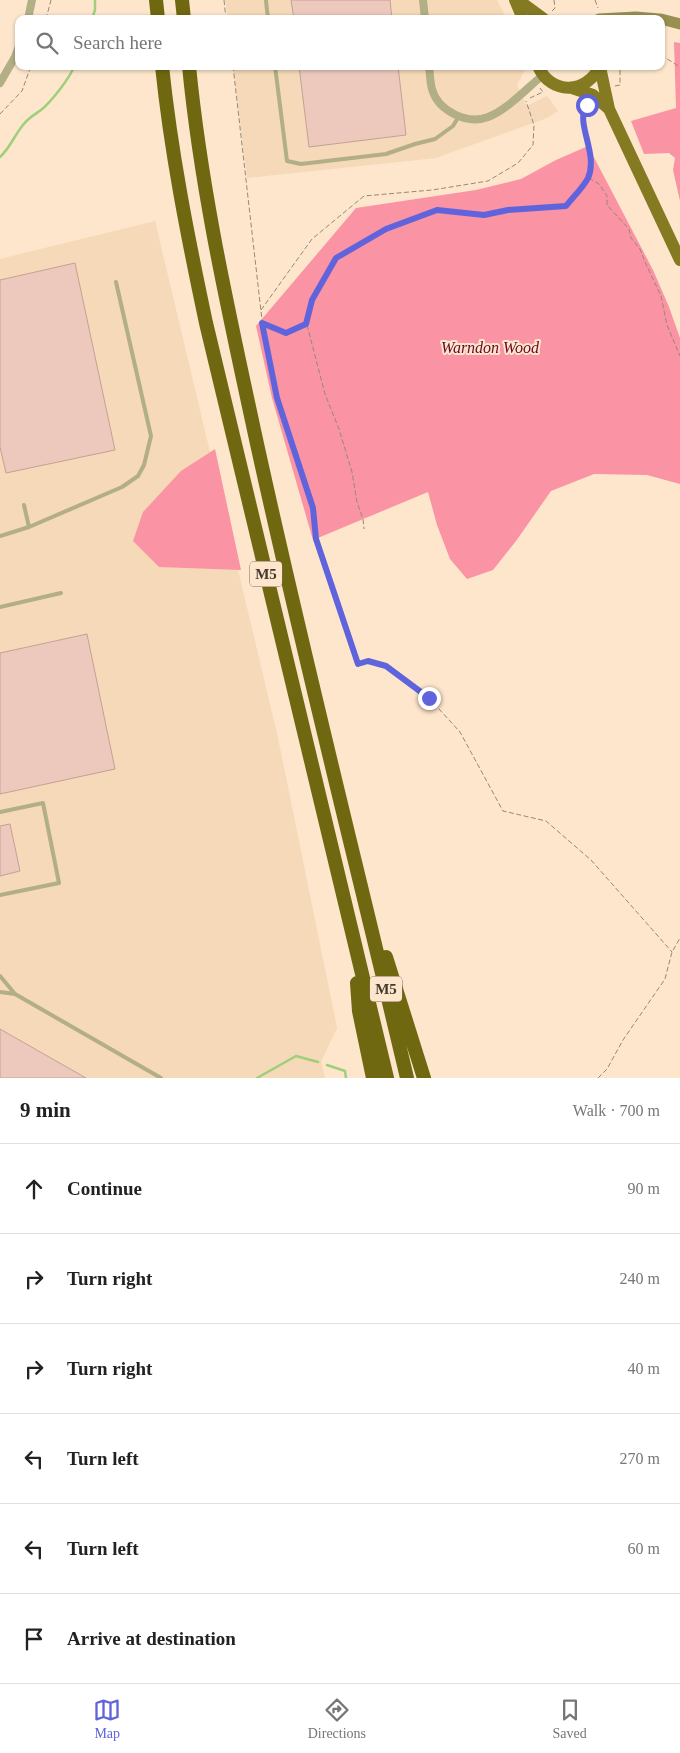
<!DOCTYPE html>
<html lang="en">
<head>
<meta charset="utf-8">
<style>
	:root { --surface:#fff; --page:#f6f6f6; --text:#222; --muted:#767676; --line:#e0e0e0; --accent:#6064dc }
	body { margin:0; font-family:"Times New Roman",serif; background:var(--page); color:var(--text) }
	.stop { position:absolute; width:15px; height:15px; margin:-11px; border:4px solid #6064dc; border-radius:50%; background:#fff }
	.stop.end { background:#6064dc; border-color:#fff; box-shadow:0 1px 5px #0008 }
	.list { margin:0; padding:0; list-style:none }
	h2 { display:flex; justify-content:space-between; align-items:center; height:65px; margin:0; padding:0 20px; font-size:21px }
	h2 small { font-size:16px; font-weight:400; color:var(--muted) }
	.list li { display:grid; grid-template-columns:32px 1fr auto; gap:15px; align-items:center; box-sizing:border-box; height:90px; padding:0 20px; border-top:1px solid var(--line) }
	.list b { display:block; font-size:19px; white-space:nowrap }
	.list em { font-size:16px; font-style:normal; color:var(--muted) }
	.icon { flex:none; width:28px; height:28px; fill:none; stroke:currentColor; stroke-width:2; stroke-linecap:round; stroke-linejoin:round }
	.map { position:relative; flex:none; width:680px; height:1078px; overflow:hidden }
	.search { position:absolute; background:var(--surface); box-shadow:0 1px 4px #0004; left:15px; right:15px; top:15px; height:55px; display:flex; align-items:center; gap:12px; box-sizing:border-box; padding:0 18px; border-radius:10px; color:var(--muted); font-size:19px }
	.sheet { height:605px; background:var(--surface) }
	nav { display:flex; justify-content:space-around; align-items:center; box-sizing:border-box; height:70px; border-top:1px solid var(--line); background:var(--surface); font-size:14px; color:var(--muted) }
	nav a { display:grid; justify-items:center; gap:2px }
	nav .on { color:var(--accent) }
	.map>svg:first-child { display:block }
</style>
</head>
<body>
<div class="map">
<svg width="680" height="1078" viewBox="0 0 680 1078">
	<rect width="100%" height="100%" fill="#fde6cb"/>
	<path fill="#f5d9b8" d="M225,0H497L507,19H228Z
		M233,66H527L517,85L527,106L547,96L558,111L547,118L436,158L247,178Z
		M155,221L278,738L337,1028L321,1062L325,1078H0V259Z"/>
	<path fill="#fa93a3" d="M674,42L680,43V201L673,170L675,158L669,153L644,154L631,121L676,108Z
		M588,146L653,270L669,307L680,338V484L647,475L594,474L551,491L516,541L493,570L467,579L450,559L437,525L428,492L313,540L272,398L256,326L356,208L476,190L521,179L556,160Z
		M215,449L241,570L159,567L133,541L143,512L181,471Z"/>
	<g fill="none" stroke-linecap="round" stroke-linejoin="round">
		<path stroke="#9ed07b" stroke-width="2.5" d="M92,19L95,10V0
			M0,157C10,148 14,136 23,125C28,118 34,115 41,110C50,103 71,77 74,66
			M327,1065L345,1071L346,1078
			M257,1078L296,1056L318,1062"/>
	</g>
	<path fill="#ecc9bc" stroke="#c3a195" d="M291,0H390L392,19H294Z
		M299,66H398L406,135L309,147Z
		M75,263L115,450L6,473L0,447V280Z
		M87,634L115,769L0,794V653Z
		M10,824L20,871L0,876V826Z
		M0,1029L35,1049L86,1078H0Z"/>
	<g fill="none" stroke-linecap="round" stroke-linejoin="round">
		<path stroke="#978875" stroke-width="1" stroke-dasharray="5 2.5" stroke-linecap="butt" d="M224,0L226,19
			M595,0L598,8
			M552,11L555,8L554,0
			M46,19L51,0
			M661,55L680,67
			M233,66L262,320L277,398L313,508L316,539L358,665L369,661L387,666L429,698L460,732L503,811L546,821L591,860L672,952
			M615,86L620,85V66
			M530,98L543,92L540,88
			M0,114L22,91L31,66
			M589,178L599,184L607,196V205L629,229L631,238L640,249L645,262L661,296L667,325L680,356
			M261,310L312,239L364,196L432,190L488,181L518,163L533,145L534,125L526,101
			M263,323L286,333L306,324L312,300L336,258L386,229L437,210L484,215L508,210L565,206L588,178L590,148L582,117L583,110L587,105
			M307,325L325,394L339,429L352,472L357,502L363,519L364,529
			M598,1078L607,1069L623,1040L665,979L672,952L680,938"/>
		<path stroke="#b2ae85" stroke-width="4" d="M266,1L268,19
			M275,66L287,161L301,164L386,154L415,144L435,139L453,126L459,116
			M24,505L29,527
			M0,536L29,527L122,487L138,476L144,465L151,436L116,282
			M0,607L61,593
			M0,812L43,803L59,883L0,895
			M0,976L15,994L161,1078
			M0,992L15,994"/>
		<path stroke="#b2ae85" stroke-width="8" d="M423,0L425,19
			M28,19L32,0
			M429,66C430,74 430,82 432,89C438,111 467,125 488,117C508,109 526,89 543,75
			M0,83L15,57L19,46"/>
		<path stroke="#979050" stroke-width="11" d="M599,19L636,17L659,19
			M661,19L680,24"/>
		<path stroke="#847a21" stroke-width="12" d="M515,0L523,19
			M518,0L544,19
			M538,66C551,96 587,94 600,66
			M600,67L609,109L680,260
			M572,88L593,95L609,109"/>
		<path stroke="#706711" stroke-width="14" d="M156,0L158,19
			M182,0L184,19
			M162,66C171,153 188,238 206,323L387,1078
			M189,66C201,189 228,309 254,430C301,647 356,862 407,1078
			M386,957L424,1078
			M357,983L359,1011L373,1078"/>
	</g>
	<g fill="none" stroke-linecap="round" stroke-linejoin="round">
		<path stroke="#6064dc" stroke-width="6" d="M429,698L386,666L368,661L358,664L316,539L313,508L277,398L262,323L286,333L306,324L312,300L336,258L386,229L437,210L484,215L508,210L566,206C572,198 583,188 588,178C599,153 574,122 587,105"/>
	</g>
	<g text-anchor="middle" stroke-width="4" stroke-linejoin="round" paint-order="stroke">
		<g fill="#fde6cb" stroke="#7b6e5e" stroke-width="1">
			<rect x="250" y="561.5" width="32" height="25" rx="4"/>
			<rect x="370" y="976.5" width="32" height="25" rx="4"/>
		</g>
		<g font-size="15" font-weight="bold" fill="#433a2f">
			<text x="266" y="579">M5</text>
			<text x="386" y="994">M5</text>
		</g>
		<g font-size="16" font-style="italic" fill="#650726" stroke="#fde6cb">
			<text x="490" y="353">Warndon Wood</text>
		</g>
	</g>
</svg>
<div class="stop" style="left:587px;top:105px"></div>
<div class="stop end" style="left:429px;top:698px"></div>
<div class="search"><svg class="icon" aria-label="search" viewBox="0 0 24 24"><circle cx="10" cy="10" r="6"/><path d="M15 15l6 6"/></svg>Search here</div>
</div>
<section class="sheet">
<h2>9 min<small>Walk · 700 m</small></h2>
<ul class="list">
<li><svg class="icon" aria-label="ahead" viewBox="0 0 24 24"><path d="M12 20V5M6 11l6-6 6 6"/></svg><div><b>Continue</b></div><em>90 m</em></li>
<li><svg class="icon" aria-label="right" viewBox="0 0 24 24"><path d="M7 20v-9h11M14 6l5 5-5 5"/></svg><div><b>Turn right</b></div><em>240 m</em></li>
<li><svg class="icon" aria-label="right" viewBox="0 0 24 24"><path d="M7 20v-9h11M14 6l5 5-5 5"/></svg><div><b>Turn right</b></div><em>40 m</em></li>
<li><svg class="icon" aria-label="left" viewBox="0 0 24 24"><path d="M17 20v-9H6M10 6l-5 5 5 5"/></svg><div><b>Turn left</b></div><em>270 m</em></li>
<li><svg class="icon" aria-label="left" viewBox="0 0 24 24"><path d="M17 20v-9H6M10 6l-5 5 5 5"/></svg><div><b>Turn left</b></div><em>60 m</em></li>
<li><svg class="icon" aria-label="arrive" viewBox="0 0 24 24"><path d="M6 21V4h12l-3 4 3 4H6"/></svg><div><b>Arrive at destination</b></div></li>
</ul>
</section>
<nav>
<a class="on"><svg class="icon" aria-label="map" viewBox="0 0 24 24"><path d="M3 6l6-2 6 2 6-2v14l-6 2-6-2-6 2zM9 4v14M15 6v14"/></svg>Map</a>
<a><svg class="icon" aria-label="directions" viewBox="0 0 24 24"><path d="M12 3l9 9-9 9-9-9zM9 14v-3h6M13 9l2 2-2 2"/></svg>Directions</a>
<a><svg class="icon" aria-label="saved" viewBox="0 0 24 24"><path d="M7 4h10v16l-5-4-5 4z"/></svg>Saved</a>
</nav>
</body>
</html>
